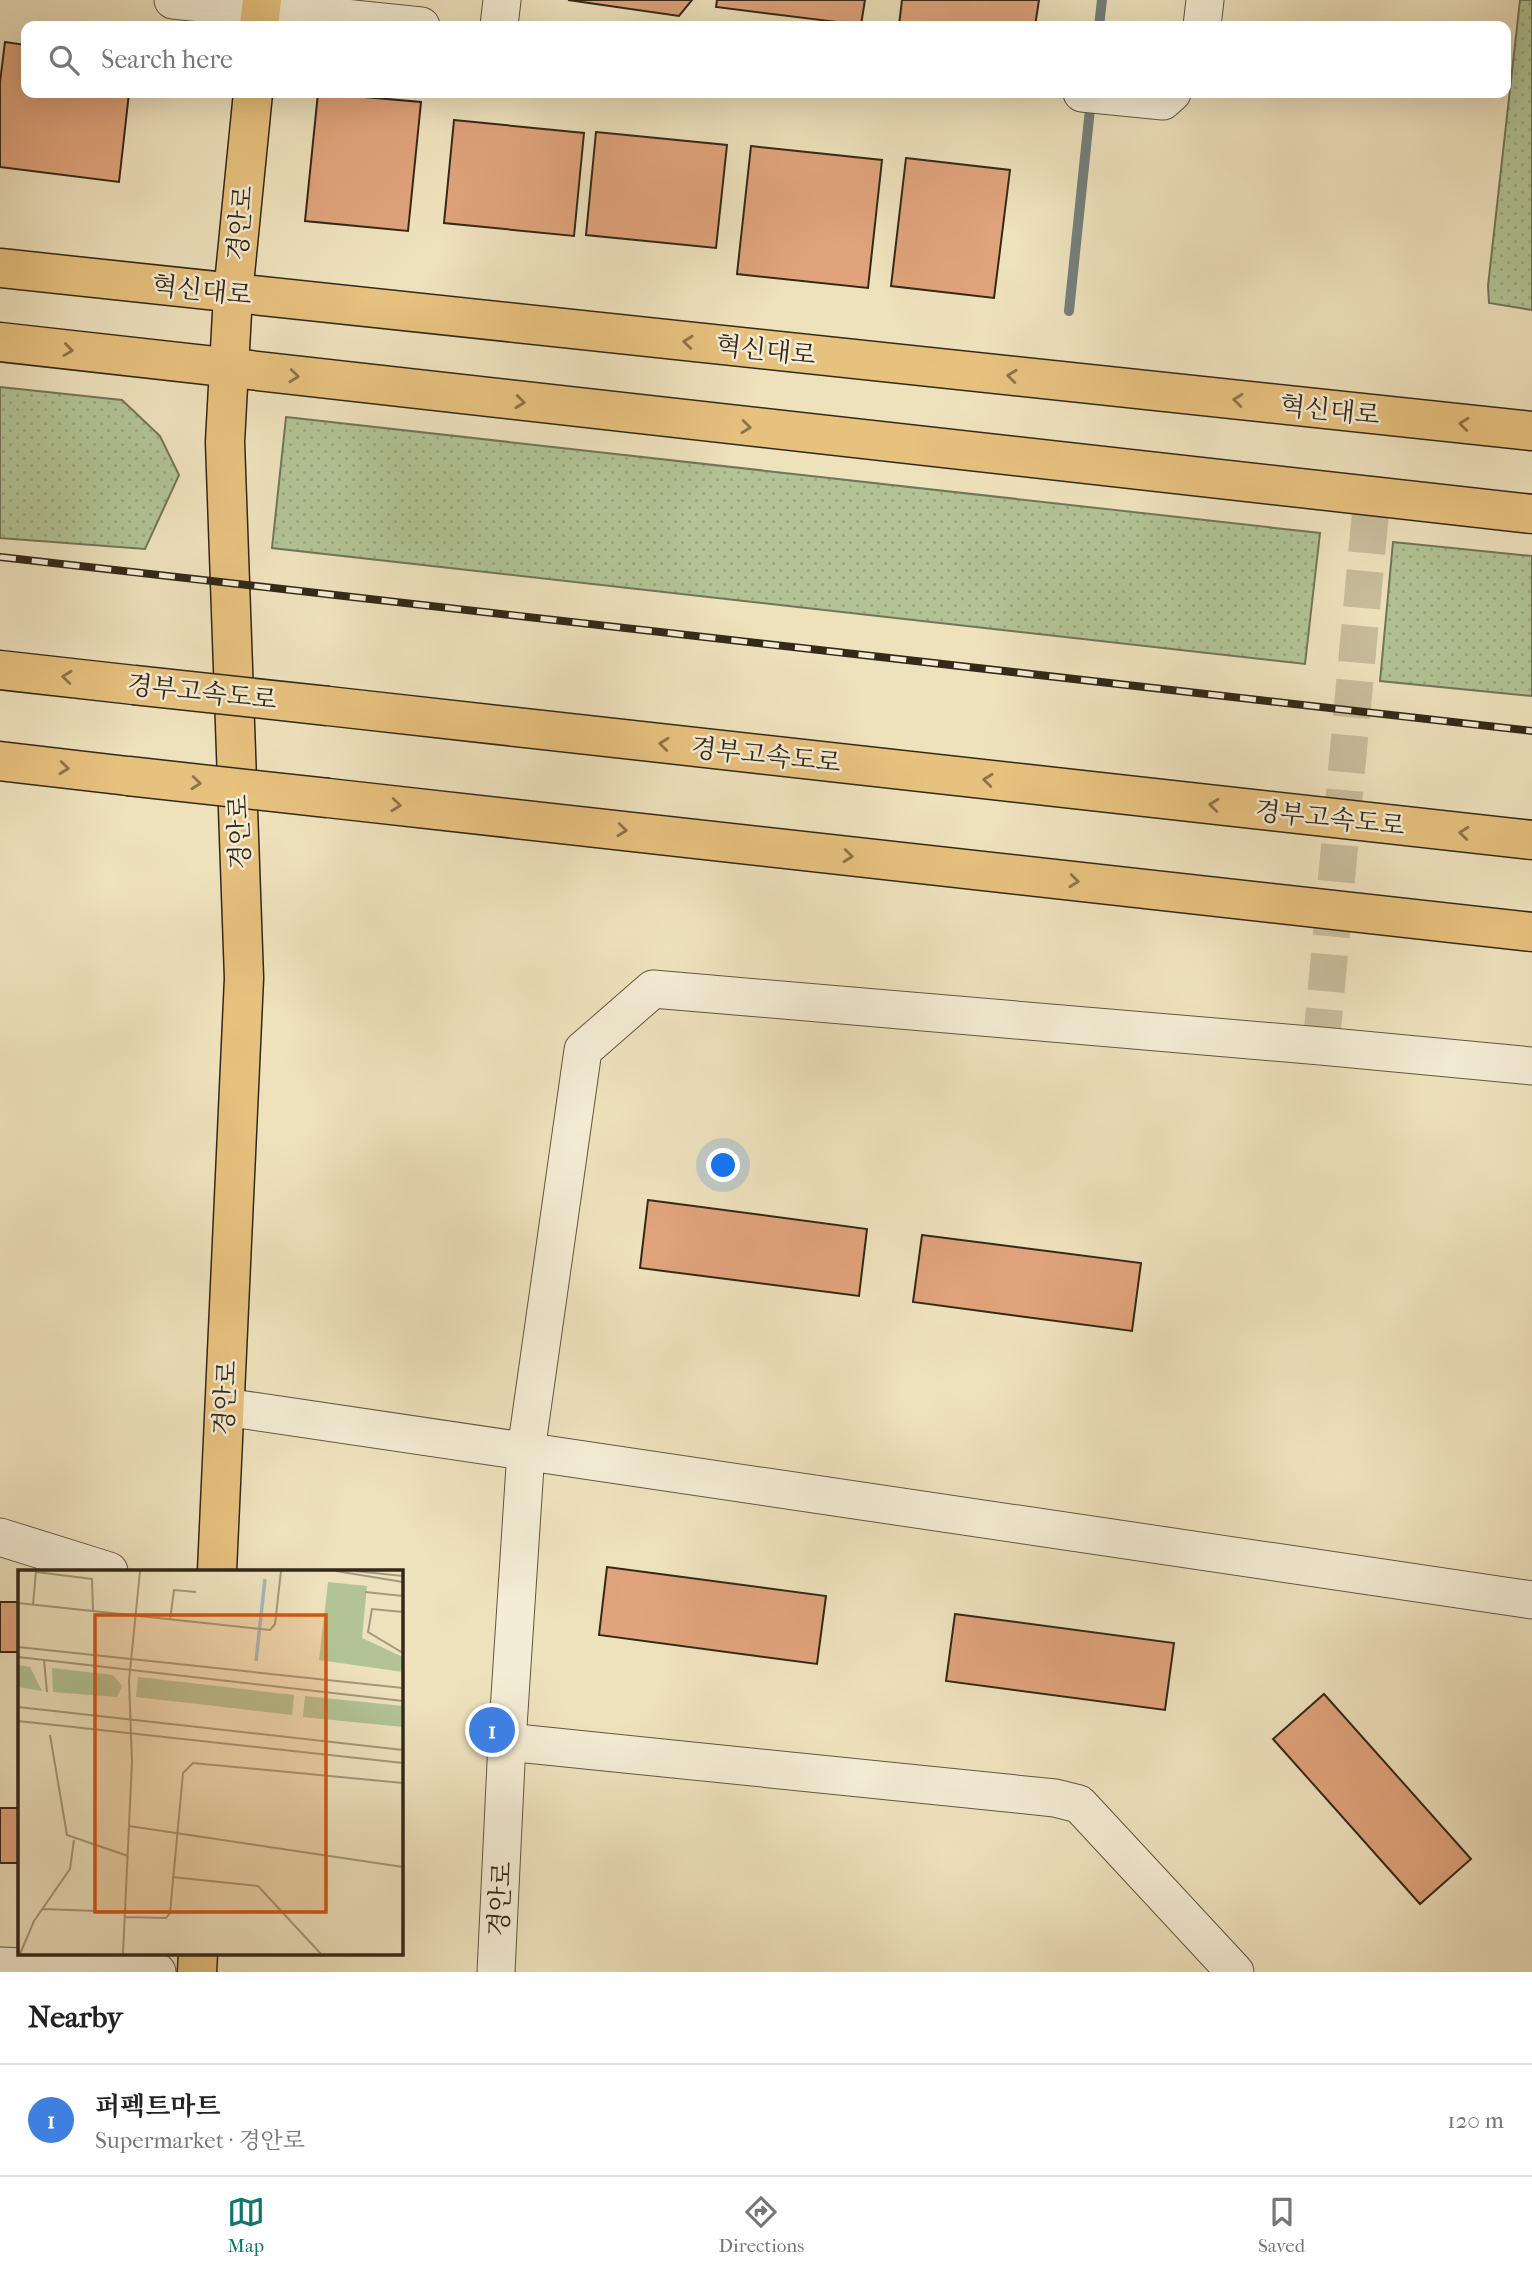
<!DOCTYPE html>
<html lang="en">
<head>
<meta charset="utf-8">
<style>
	:root { --surface:#fff; --page:#f6f6f6; --text:#222; --muted:#767676; --line:#e0e0e0; --accent:#0f766e }
	body { margin:0; font-family:"IM FELL French Canon","Noto Serif KR",serif; background:var(--page); color:var(--text) }
	.you { position:absolute; left:724px; top:1166px; width:24px; height:24px; margin:-18px; border:5px solid #fff; border-radius:50%; background:#1a73e8; box-shadow:0 0 0 10px #1a73e833 }
	.badge { display:grid; place-items:center; width:46px; height:46px; border-radius:50%; background:var(--accent); color:#fff; font-size:23px; font-weight:700 }
	.pin { position:absolute; translate:-50% -50%; border:4px solid #fff; box-shadow:0 2px 7px #0006 }
	.list { margin:0; padding:0; list-style:none }
	h2 { display:flex; justify-content:space-between; align-items:center; height:91px; margin:0; padding:0 28px; font-size:30px }
	h2 small { font-size:23px; font-weight:400; color:var(--muted) }
	.list li { display:grid; grid-template-columns:46px 1fr auto; gap:21px; align-items:center; box-sizing:border-box; height:112px; padding:0 28px; border-top:2px solid var(--line) }
	.list b { display:block; font-size:26px; white-space:nowrap }
	.list p { margin:0; font-size:23px; white-space:nowrap; color:var(--muted) }
	.list em { font-size:23px; font-style:normal; color:var(--muted) }
	.icon { flex:none; width:38px; height:38px; fill:none; stroke:currentColor; stroke-width:2; stroke-linecap:round; stroke-linejoin:round }
	.map { position:relative; flex:none; width:1532px; height:1972px; overflow:hidden }
	.search { position:absolute; background:var(--surface); box-shadow:0 7px 28px #0002; left:21px; right:21px; top:21px; height:77px; display:flex; align-items:center; gap:18px; box-sizing:border-box; padding:0 24px; border-radius:14px; color:var(--muted); font-size:26px }
	.sheet { height:203px; background:var(--surface) }
	nav { display:flex; justify-content:space-around; align-items:center; box-sizing:border-box; height:98px; border-top:2px solid var(--line); background:var(--surface); font-size:19px; color:var(--muted) }
	nav a { display:grid; justify-items:center; gap:4px }
	nav .on { color:var(--accent) }
	.map>svg:first-child { display:block }
</style>
</head>
<body>
<div class="map">
<svg width="1532" height="1972" viewBox="0 0 1532 1972">
	<defs>
		<pattern id="park-dots" width="8" height="8" patternUnits="userSpaceOnUse" patternTransform="scale(1.75)"><rect width="8" height="8" fill="#b2c496"/><path d="M2 2h.1M6 6h.1" fill="none" stroke="#9aa881" stroke-width="1.8" stroke-linecap="round"/></pattern>
	</defs>
	<rect width="100%" height="100%" fill="#eee2bd"/>
	<filter id="stains"><feTurbulence type="fractalNoise" baseFrequency=".00286" numOctaves="4"/><feColorMatrix values="0 0 0 0 .2 0 0 0 0 .09 0 0 0 0 .02 0 0 0 .5 -.17"/></filter>
	<radialGradient id="worn" r=".72"><stop offset=".6" stop-color="#630" stop-opacity="0"/><stop offset="1" stop-color="#630" stop-opacity=".3"/></radialGradient>
	<path fill="url(#park-dots)" stroke="#727658" stroke-width="2" d="M1520,0H1532V310L1489,303L1488,286Z
		M0,387L122,400L160,436L179,475L145,549L0,538Z
		M286,417L1320,533L1305,664L272,548Z
		M1393,542L1532,556V696L1380,681Z"/>
	<g fill="none" stroke-linecap="round" stroke-linejoin="round">
		<path stroke="#74807b" stroke-width="10" d="M1099,26L1102,0
			M1069,311L1091,99"/>
	</g>
	<path fill="#e0a37b" stroke="#332819" stroke-width="2" d="M568,0H692L679,16Z
		M717,0H865L861,25L716,7Z
		M902,0H1039L1035,26L899,25Z
		M5,42L26,45V93H129L119,182L0,167V82Z
		M318,93L421,102L408,231L305,221Z
		M454,120L584,133L574,236L444,223Z
		M596,132L727,145L716,248L586,235Z
		M751,146L882,160L868,288L737,274Z
		M906,158L1010,170L994,298L891,286Z
		M648,1200L867,1229L859,1296L640,1268Z
		M922,1235L1141,1263L1132,1331L913,1302Z
		M607,1567L826,1596L817,1664L599,1635Z
		M0,1602H19V1652H0Z
		M955,1614L1174,1643L1165,1710L946,1681Z
		M1324,1694L1471,1859L1420,1904L1273,1739Z
		M0,1808H19V1863H0Z"/>
	<g fill="none" stroke-linecap="round" stroke-linejoin="round">
		<path stroke="#c9bd9c" stroke-width="37" stroke-dasharray="37 18" stroke-linecap="butt" d="M1321,1046L1372,496"/>
		<g stroke="#625642" stroke-width="39">
			<path id="minor" d="M173,0L421,26
				M499,26L502,0
				M1202,26L1205,0
				M1082,93L1163,101L1172,93
				M225,1407L1532,1600
				M0,1537L109,1571
				M507,1742L1055,1798L1079,1804L1235,1972
				M0,1966L157,1972
				M496,1972L507,1742L526,1451L583,1050L653,989L1321,1046L1532,1066"/>
		</g>
		<g stroke="#332819" stroke-width="41">
			<path id="major" d="M259,26L262,0
				M0,268L1532,431
				M0,342L1532,514
				M217,1571L244,978L225,442L233,294L253,93
				M197,1972L198,1953"/>
		</g>
		<g stroke="#332819" stroke-width="41">
			<path id="highway" d="M0,670L134,685
				M328,706L1532,840
				M0,761L128,776
				M328,798L1532,932"/>
		</g>
		<use href="#minor" stroke="#f4ecd4" stroke-width="37"/>
		<use href="#major" stroke="#e7c17e" stroke-width="38"/>
		<use href="#highway" stroke="#e7c17e" stroke-width="38"/>
		<g stroke="#332819" stroke-width="8">
			<path id="rail" d="M0,557L1532,731"/>
		</g>
		<use href="#rail" stroke="#f4ecd4" stroke-width="5" stroke-dasharray="16" stroke-linecap="butt"/>
		<g stroke="#332819" stroke-width="41" stroke-linecap="butt">
			<path id="highway-bridge" d="M134,685L328,706
				M128,776L328,798"/>
		</g>
		<use href="#highway-bridge" stroke="#e7c17e" stroke-width="38"/>
	</g>
	<defs><path id="oneway-chevron" d="M-2-3.5L2.5 0L-2 3.5" fill="none" stroke-width="1.6" stroke-linecap="round" stroke-linejoin="round" transform="scale(1.75)"/></defs>
	<g stroke="#8d744c">
		<use href="#oneway-chevron" transform="translate(688 342) rotate(-174)"/>
		<use href="#oneway-chevron" transform="translate(68 350) rotate(7)"/>
		<use href="#oneway-chevron" transform="translate(294 376) rotate(6)"/>
		<use href="#oneway-chevron" transform="translate(1012 376) rotate(-174)"/>
		<use href="#oneway-chevron" transform="translate(1238 400) rotate(-174)"/>
		<use href="#oneway-chevron" transform="translate(520 402) rotate(6)"/>
		<use href="#oneway-chevron" transform="translate(1464 424) rotate(-174)"/>
		<use href="#oneway-chevron" transform="translate(746 427) rotate(6)"/>
		<use href="#oneway-chevron" transform="translate(67 677) rotate(-174)"/>
		<use href="#oneway-chevron" transform="translate(664 744) rotate(-174)"/>
		<use href="#oneway-chevron" transform="translate(64 768) rotate(6)"/>
		<use href="#oneway-chevron" transform="translate(988 780) rotate(-174)"/>
		<use href="#oneway-chevron" transform="translate(196 783) rotate(6)"/>
		<use href="#oneway-chevron" transform="translate(396 805) rotate(6)"/>
		<use href="#oneway-chevron" transform="translate(1214 805) rotate(-174)"/>
		<use href="#oneway-chevron" transform="translate(622 830) rotate(6)"/>
		<use href="#oneway-chevron" transform="translate(1464 833) rotate(-174)"/>
		<use href="#oneway-chevron" transform="translate(848 856) rotate(6)"/>
		<use href="#oneway-chevron" transform="translate(1074 881) rotate(6)"/>
	</g>
	<g text-anchor="middle" stroke-width="5" stroke-linejoin="round" paint-order="stroke">
		<g font-size="26" fill="#332819" stroke="#f4ecd4">
			<text transform="translate(240 223) rotate(-85)" y="9">경안로</text>
			<text transform="translate(202 290) rotate(6)" y="9">혁신대로</text>
			<text transform="translate(766 350) rotate(6)" y="9">혁신대로</text>
			<text transform="translate(1330 410) rotate(6)" y="9">혁신대로</text>
			<text transform="translate(202 692) rotate(6)" y="9">경부고속도로</text>
			<text transform="translate(766 755) rotate(6)" y="9">경부고속도로</text>
			<text transform="translate(1330 818) rotate(6)" y="9">경부고속도로</text>
			<text transform="translate(239 832) rotate(-92)" y="9">경안로</text>
			<text transform="translate(225 1398) rotate(-87)" y="9">경안로</text>
			<text transform="translate(500 1899) rotate(-87)" y="9">경안로</text>
		</g>
	</g>
	<g transform="translate(18 1570)">
		<rect width="385" height="385" fill="#eee2bd"/>
		<path d="M310,12L349,16L344,68L385,87V102L301,90ZM0,95L12,97L24,121L0,117ZM34,98L95,105L104,116L99,127L35,122ZM120,107L276,125L274,145L118,127ZM287,126L385,136V157L285,147Z" fill="#b2c496"/>
		<path fill="none" stroke="#9fbabc" stroke-width="3.5" d="M238,91L247,9"/>
		<path fill="none" stroke="#a3987b" stroke-width="2" d="M318,1L385,12M337,1L385,6M18,2L74,9L75,41M347,22L385,26M0,33L252,60L257,54L263,1M15,35L18,1M385,42L354,39L350,62L385,83M152,50L156,20L178,22M0,77L385,118M0,87L385,131M26,90L29,122M0,137L385,180M0,151L385,193M32,165L49,265L110,286M111,256L385,297M154,307L240,316L303,384M24,339L107,342M106,347L148,348L152,343L165,203L175,193L385,213M2,384L16,351L52,299L56,270M105,384L114,192L111,111L122,1"/>
		<path fill="#d6540d" fill-opacity="0.15" stroke="#d6540d" stroke-width="3.5" d="M77,45H308V342H77Z"/>
		<rect width="385" height="385" fill="none" stroke="#332819" stroke-width="3.5"/>
	</g>
	<rect width="100%" height="100%" filter="url(#stains)"/>
	<rect width="100%" height="100%" fill="url(#worn)"/>
</svg>
<div class="you"></div>
<div class="pin badge" style="left:492px;top:1730px;background:#3f7fe0">1</div>
<div class="search"><svg class="icon" aria-label="search" viewBox="0 0 24 24"><circle cx="10" cy="10" r="6"/><path d="M15 15l6 6"/></svg>Search here</div>
</div>
<section class="sheet">
<h2>Nearby<small></small></h2>
<ul class="list">
<li><span class="badge" style="background:#3f7fe0">1</span><div><b>퍼펙트마트</b><p>Supermarket · 경안로</p></div><em>120 m</em></li>
</ul>
</section>
<nav>
<a class="on"><svg class="icon" aria-label="map" viewBox="0 0 24 24"><path d="M3 6l6-2 6 2 6-2v14l-6 2-6-2-6 2zM9 4v14M15 6v14"/></svg>Map</a>
<a><svg class="icon" aria-label="directions" viewBox="0 0 24 24"><path d="M12 3l9 9-9 9-9-9zM9 14v-3h6M13 9l2 2-2 2"/></svg>Directions</a>
<a><svg class="icon" aria-label="saved" viewBox="0 0 24 24"><path d="M7 4h10v16l-5-4-5 4z"/></svg>Saved</a>
</nav>
</body>
</html>
